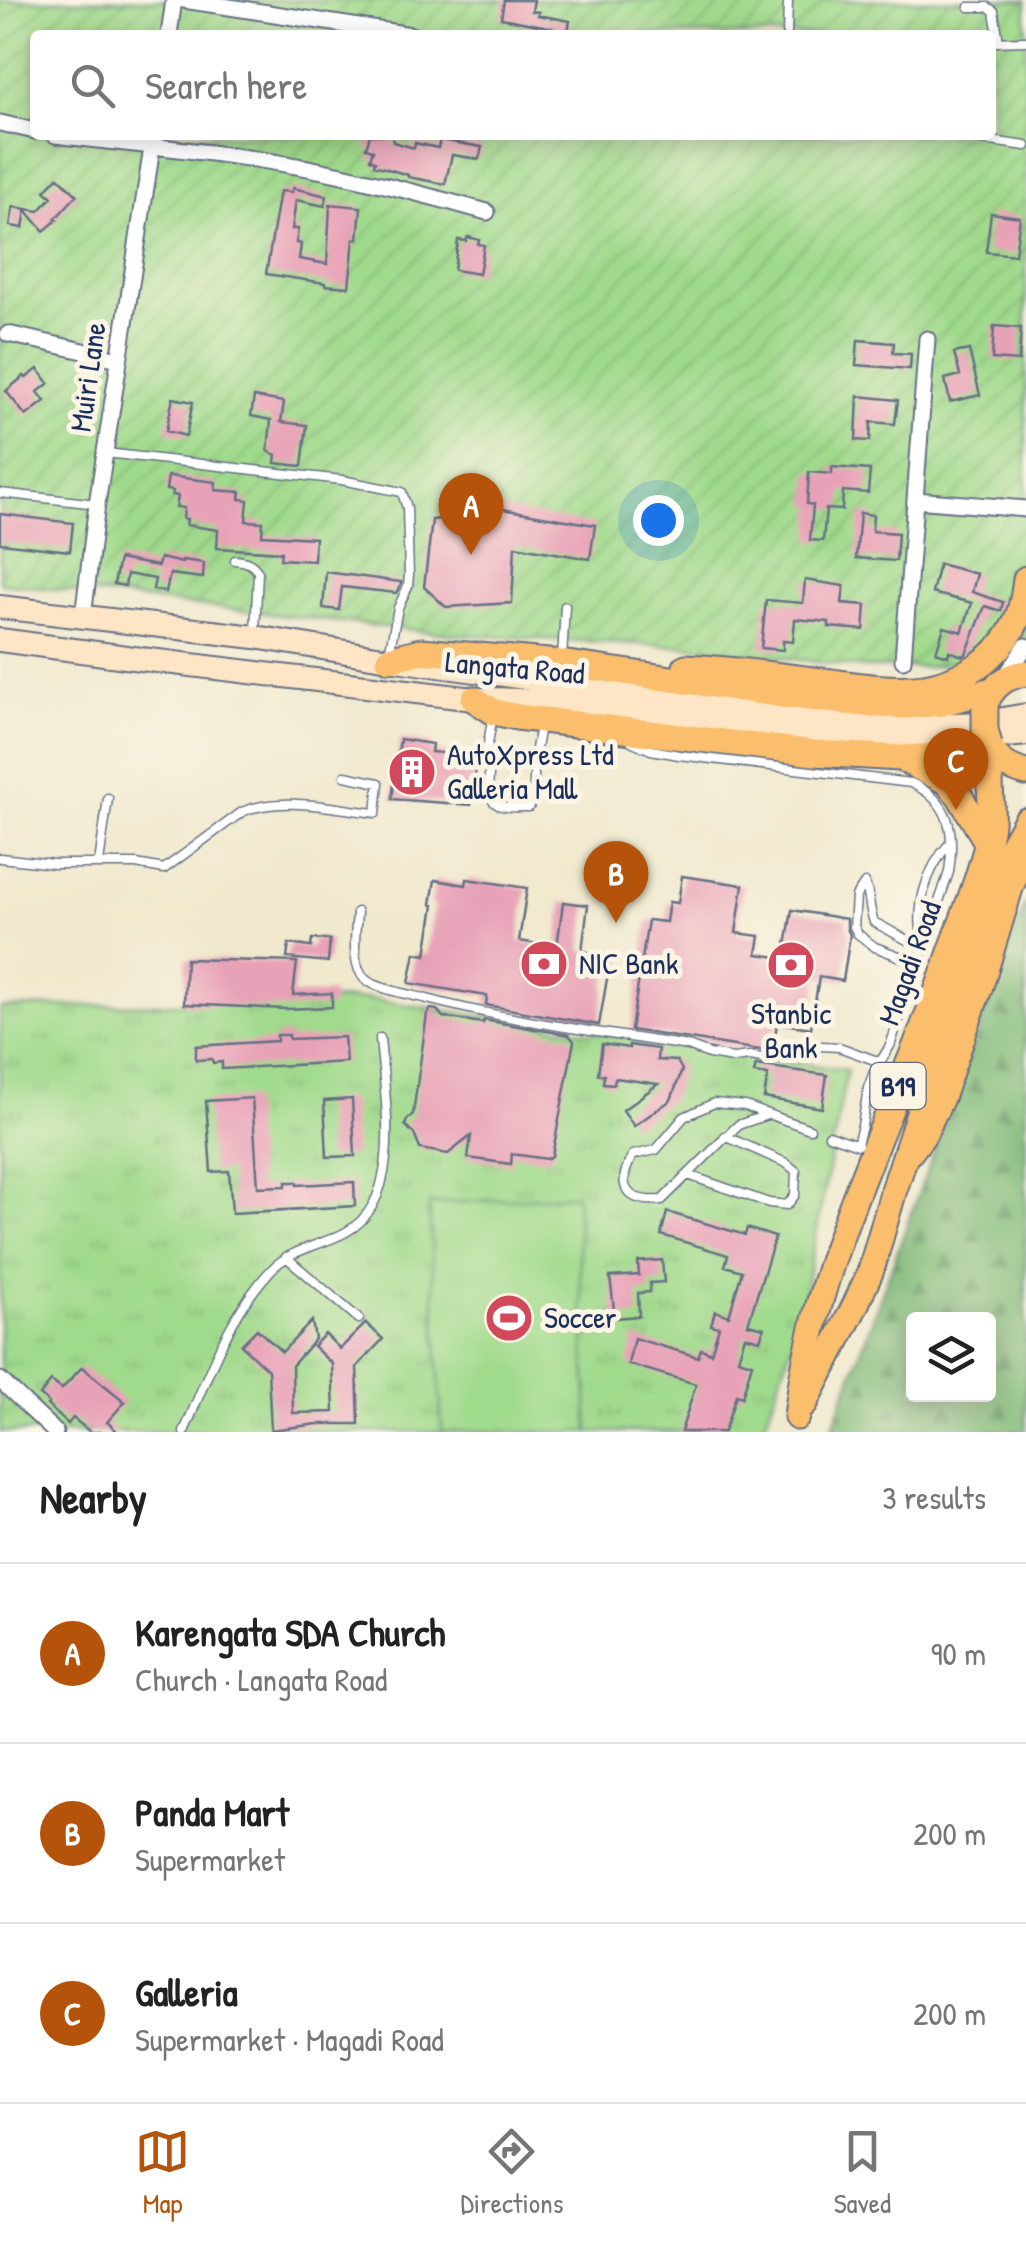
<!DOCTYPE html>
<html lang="en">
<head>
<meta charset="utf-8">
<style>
	:root { --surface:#fff; --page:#f2f2f2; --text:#222; --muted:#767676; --line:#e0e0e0; --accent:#b45309 }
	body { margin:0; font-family:"Patrick Hand",sans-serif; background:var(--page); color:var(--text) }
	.controls { position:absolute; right:30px; bottom:30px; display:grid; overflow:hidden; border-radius:10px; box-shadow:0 5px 25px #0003 }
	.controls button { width:90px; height:90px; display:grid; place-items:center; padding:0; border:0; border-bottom:2px solid var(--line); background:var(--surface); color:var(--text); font:50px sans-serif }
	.you { position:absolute; left:658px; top:520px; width:35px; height:35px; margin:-25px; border:8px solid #fff; border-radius:50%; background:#1a73e8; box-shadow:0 0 0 15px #1a73e833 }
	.badge { display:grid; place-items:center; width:65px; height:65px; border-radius:50%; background:var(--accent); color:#fff; font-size:32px; font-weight:700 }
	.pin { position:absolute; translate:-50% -82px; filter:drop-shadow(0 2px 5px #0008) }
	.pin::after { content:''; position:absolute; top:52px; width:35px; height:30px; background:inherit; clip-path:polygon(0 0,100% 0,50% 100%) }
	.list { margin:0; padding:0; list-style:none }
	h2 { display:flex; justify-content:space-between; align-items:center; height:130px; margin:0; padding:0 40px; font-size:42px }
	h2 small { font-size:32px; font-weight:400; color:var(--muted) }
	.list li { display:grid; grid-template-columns:65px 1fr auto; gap:30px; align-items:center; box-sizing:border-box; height:180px; padding:0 40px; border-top:2px solid var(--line) }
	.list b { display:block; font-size:38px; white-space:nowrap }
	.list p { margin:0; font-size:32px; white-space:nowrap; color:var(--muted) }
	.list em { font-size:32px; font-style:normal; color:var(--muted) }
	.icon { flex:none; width:55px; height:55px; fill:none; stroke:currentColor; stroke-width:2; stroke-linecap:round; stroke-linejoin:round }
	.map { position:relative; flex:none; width:1026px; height:1432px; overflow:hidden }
	.search { position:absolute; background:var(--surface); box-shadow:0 5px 25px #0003; left:30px; right:30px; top:30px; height:110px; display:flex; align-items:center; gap:25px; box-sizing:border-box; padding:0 35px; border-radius:10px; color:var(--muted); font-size:38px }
	.sheet { height:670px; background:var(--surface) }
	nav { display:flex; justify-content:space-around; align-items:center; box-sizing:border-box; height:140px; border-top:2px solid var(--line); background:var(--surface); font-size:28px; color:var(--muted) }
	nav a { display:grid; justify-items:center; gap:5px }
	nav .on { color:var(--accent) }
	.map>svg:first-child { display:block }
</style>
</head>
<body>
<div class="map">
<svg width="1026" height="1432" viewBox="0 0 1026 1432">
	<defs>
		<pattern id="grass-tufts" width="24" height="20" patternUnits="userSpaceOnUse" patternTransform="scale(2.5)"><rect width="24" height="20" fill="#a0da8c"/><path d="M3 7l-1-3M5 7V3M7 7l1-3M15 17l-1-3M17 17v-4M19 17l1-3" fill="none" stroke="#89bb7b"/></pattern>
		<pattern id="forest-firs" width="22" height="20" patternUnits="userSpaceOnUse" patternTransform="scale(2.5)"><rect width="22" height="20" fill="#80ba78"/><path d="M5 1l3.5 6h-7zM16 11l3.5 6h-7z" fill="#689866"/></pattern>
		<pattern id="garden-furrows" width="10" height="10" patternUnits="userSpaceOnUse" patternTransform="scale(2.5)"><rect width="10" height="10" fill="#a0da8c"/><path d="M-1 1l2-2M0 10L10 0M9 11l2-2" fill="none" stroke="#89bb7b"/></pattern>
	</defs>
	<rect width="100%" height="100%" fill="#fcf5e5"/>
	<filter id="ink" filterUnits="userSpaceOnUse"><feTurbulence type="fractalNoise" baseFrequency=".01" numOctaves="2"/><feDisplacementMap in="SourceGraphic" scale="20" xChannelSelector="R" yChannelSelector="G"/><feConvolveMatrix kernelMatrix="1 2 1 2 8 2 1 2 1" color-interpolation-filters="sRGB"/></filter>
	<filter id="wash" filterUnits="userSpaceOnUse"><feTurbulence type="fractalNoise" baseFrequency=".0048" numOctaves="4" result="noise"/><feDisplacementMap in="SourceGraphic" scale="40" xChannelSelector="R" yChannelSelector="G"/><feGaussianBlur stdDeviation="2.25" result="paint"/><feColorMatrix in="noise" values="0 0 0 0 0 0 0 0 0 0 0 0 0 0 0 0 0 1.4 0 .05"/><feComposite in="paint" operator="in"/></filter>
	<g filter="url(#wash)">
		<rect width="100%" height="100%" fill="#f0e9ce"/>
		<path fill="url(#grass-tufts)" stroke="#5e8475" stroke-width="2.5" d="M368,999L847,1070L799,1323L762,1432H0V1008Z"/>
		<path fill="url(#forest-firs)" stroke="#4e746b" stroke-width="2.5" fill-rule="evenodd" d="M1026,901V1432H831ZM914,1320H988V1394H914Z"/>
		<path fill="url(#garden-furrows)" stroke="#5e8475" stroke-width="2.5" fill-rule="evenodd" d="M0,0H1026V647L929,667L865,668L696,647L447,634L0,583ZM35,35H991V135H35Z"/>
		<path fill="#a0da8c" stroke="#5e8475" stroke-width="2.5" d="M576,1195L589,1432H442L429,1204Z"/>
		<g id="blocks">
			<path fill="#e8a2b7" d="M504,0H534L532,11L539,12L538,15L570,21L567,35H551L553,28L501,18Z
				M370,135H392L393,142L414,148L415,143L438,148L440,140L482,147L479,159L452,155L445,184L408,177V175L374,165L375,161L370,159L373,150L366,148Z
				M58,177L77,195L55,219L57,220L44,231L26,210L23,228L10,226L13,207L39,211L52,197L45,191Z
				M293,188L327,196L325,206L296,200L292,229H298L296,243L301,244L299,259L327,264L330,204L361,207L358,239H354L349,287L325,285V283L266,274L280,191L292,192Z
				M991,213L1020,217L1015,255L986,252Z
				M468,237L479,240L478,244L484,245L479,274L454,270L458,240L466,241Z
				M994,326L1021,328L1019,361L992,359Z
				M858,340L894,343L893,353L911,354L910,369L856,365Z
				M969,350L980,395L950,402L945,379L960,375L954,353Z
				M38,369L49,383L38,392L45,401L26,416L6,391L24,376L26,378Z
				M858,396L898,400L895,424L871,422L870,441L856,440Z
				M254,397L284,402L281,422L307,425L302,466L275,463L276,455L268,451L271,420L251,416Z
				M173,398L193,402L186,436L166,431Z
				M832,467L870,470L868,493L843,491L842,510L826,509L823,541L810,540L813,505L807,504L809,472L832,474Z
				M168,476L216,482L215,490L241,492L240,499L248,500L246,521L263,522L262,535L315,538L314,561L280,559L281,552L217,548L218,530L186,525L187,519H183L184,508L176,507L178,496L172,495L173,491L166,490Z
				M467,500L508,510L595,525L590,559L515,546L512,603L446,607L424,587L432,520L464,515Z
				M860,513L873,515L872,531L898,533L896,561L856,558Z
				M0,514L73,523L70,551L0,543Z
				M160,558L182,563V560L204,563L203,578L170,574L166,592L153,589L155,579L127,574L125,586L114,584L119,559L158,566Z
				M939,564L977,574L972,592L1003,602L1001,611L985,606L966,654L963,656L949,651L948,656L936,652L944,627L962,632L972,603L932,593Z
				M326,572L401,582V584L396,593L342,587L339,610L323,608Z
				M805,580L844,586L842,603L866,605L864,630L829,627V622L795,619L793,642L783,641V650L761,648L766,600L803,603Z
				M400,739L432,744L431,752L469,756L478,752L471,805L392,799Z
				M682,876L743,885L736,933L760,936L757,954L784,958L792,910L847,919V928L850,935L843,981L819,977L811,1028L777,1023L773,1051H767L631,1030L648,920L666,922L669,902L678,903Z
				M467,879L527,888L519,941L557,947L563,902L588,905L582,951L611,956L599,1025L486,1005L487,996L409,983L415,953L426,955L434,905L431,904L435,880L466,885Z
				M312,939L330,940L328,962L287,958L289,944L311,947Z
				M186,959L297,962L293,995L332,993V1007L286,1009L184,1004Z
				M431,1009L437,1010L443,1017L483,1023L484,1020L569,1035L574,1041L552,1156L547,1159L512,1154L511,1164L468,1158L471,1136L448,1154L420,1149L414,1134L405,1125L407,1120L413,1114L427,1014Z
				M277,1035H289V1039L344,1037L346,1062L222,1069V1062L213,1063L212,1059L196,1060V1046L277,1041Z
				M602,1044L629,1048V1045L658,1049L657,1060L677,1061L682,1070L671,1100L634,1126L623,1110L658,1084L615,1078L614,1084L603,1083L604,1075L598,1074Z
				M756,1065L827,1075L822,1108L764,1098L768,1075L754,1073Z
				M252,1098L258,1187L286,1186V1182H297V1185L354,1182L355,1206L232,1213L229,1171L211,1172L206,1101Z
				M352,1099L355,1156L327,1157L324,1101Z
				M667,1212L745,1235L747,1228L775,1237L748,1324L764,1328L760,1340L745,1336L738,1359L752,1363L742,1397L736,1395L724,1432H681L696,1384L628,1364L634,1338L698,1357L701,1349L711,1353L719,1327L711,1325L715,1311L729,1316L742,1271L725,1266L728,1255L661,1235Z
				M662,1260L664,1282L650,1283V1292L638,1293L639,1316L615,1318L610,1277L639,1275L638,1262Z
				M312,1321L315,1339L292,1366L293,1413L334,1412L332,1364L313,1346L325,1334L340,1349L366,1323L383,1339L357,1367L359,1424H318L271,1430L268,1370L241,1345L257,1329L282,1352Z
				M82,1367L125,1402L107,1422L118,1432H90L73,1418L68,1424L47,1405L49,1403L40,1395L51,1381L62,1389Z"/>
		</g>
	</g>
	<g filter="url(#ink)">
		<use href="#blocks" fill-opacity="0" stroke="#667085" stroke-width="2.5"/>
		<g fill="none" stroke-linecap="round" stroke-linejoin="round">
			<g stroke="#667085" stroke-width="11">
				<path id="service" d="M969,7H988L994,11L999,42
					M787,35L788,0
					M991,42L1026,41
					M949,135L1026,146
					M106,453L342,480L402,492L407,508L409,575L408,586L398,608L389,654
					M0,493L97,504
					M235,560C246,561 252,563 258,572L255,633
					M562,659L565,606
					M493,714L487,750L491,757L531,764L534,761L540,725
					M631,741L651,750L679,755L911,783C951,801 955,832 949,872L890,1046L874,1072L868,1088L862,1126L857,1144
					M491,757C490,772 482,800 501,806C509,808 521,807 529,807L534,798V761
					M0,858L54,864H136L164,869L242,812C281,795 335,809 376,813L379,783L345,776
					M99,863L108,798
					M865,883L856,896L854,927L858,934L875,947L917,963
					M865,883C870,896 869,909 874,922L905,939L923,945
					M357,912C356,930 350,965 365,979C377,989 408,994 423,998C510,1021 599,1032 688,1046L709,1054L733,1058L750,1056L767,1059L785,1057L808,1047L821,1046L839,1047L880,1062
					M923,945C915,908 925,870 950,843
					M767,1115L738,1125L662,1200C626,1203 615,1186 633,1155L656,1150L684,1117L714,1103L745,1106L810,1129
					M829,1135L858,1145
					M688,1175L769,1203L787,1205L795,1195L796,1171L786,1163L725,1136
					M286,1257L359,1319
					M184,1432C208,1375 228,1316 271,1270C292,1248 321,1246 346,1232C406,1200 384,1094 380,1038"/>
			</g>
			<g stroke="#667085" stroke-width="19">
				<path id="minor" d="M184,0L411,35
					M169,35L174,0
					M0,123L35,131
					M55,135C144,146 235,153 323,171C378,182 433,197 487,212
					M8,334L119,359
					M915,500L927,339
					M83,617L97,504L154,135
					M903,660L915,500L1026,509
					M1005,677L1026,646
					M0,1380L55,1432"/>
			</g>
			<g stroke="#667085" stroke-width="26">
				<path id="secondary" d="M0,607L255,637L389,659L825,720L914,726L980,723L1026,715
					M0,640L141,659L474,699C583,698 690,723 798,735C875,744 950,743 1026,734"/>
			</g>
			<g stroke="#667085" stroke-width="29">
				<path id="primary" d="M389,659L421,651L561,663L782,695L874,705L907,706L942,703L992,690
					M686,667C735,669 783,677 832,682C861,686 894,691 924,687C961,681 999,658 1015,624C1022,610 1024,594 1026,579
					M474,699L494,712L517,717L814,753L900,758L993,753
					M986,702C994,684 1007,676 1026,673
					M989,745C997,761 1008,768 1026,773
					M905,760L946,781L959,795L987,842
					M911,1151L923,1135L941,1098L982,980L1011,885L1026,854"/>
			</g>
			<g stroke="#667085" stroke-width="29">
				<path id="trunk" d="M804,1405L855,1306L871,1270L893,1193L998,872L1026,821
					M797,1417C815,1252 898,1109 950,955C964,915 982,873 990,831C995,806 985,780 994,756"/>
			</g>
			<use href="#service" stroke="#fff" stroke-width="8"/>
			<use href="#minor" stroke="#fff" stroke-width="15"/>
			<use href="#secondary" stroke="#fde5c5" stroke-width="22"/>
			<use href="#primary" stroke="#fabe6d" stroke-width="25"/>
			<use href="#trunk" stroke="#fabe6d" stroke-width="25"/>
			<g stroke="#667085" stroke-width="29" stroke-linecap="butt">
				<path id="primary-bridge" d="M985,707V729L989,745"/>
			</g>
			<use href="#primary-bridge" stroke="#fabe6d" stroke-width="25"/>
		</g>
	</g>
	<defs>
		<g id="building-disc" transform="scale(2.5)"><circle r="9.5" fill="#d1495b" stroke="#fcf5e5"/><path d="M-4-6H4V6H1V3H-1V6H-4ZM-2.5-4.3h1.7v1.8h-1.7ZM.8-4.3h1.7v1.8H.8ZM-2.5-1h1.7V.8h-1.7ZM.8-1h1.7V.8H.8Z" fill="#fff"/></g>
		<g id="bank-disc" transform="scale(2.5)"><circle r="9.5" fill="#d1495b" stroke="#fcf5e5"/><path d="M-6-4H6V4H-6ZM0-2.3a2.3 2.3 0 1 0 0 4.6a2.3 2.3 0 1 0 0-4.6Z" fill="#fff"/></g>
		<g id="stadium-disc" transform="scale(2.5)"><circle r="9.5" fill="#d1495b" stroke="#fcf5e5"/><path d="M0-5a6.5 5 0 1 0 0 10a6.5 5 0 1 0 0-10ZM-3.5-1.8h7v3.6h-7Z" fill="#fff"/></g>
	</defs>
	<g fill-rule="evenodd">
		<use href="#building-disc" x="412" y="772"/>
		<use href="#bank-disc" x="544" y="964"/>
		<use href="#bank-disc" x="791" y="965"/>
		<use href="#stadium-disc" x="509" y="1318"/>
	</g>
	<g text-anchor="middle" stroke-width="10" stroke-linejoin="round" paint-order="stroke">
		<rect fill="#fcf5e5" stroke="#5e6a86" stroke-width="2.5" x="870.5" y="1063" width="55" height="46" rx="8"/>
		<g font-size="28" font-weight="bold" fill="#1b2f5e">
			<text x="898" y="1096">B19</text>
		</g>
		<g font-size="30" fill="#1b2f5e" stroke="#fcf5e5">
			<text transform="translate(88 377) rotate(-82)" y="10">Muiri Lane</text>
			<text transform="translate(515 668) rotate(5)" y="10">Langata Road</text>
			<text transform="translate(910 963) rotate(-70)" y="10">Magadi Road</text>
		</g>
		<g font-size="30" fill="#1b2f5e" stroke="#fcf5e5" text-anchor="start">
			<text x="447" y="765">AutoXpress Ltd<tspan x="447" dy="34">Galleria Mall</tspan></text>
			<text x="579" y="974">NIC Bank</text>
			<text x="791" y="1024" text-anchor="middle">Stanbic<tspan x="791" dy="34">Bank</tspan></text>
			<text x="544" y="1328">Soccer</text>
		</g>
	</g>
</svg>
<div class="controls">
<button><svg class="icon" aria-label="layers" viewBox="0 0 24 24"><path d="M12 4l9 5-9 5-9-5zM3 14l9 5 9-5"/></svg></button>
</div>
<div class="you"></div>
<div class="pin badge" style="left:471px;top:555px">A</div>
<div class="pin badge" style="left:616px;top:923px">B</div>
<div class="pin badge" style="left:956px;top:810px">C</div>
<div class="search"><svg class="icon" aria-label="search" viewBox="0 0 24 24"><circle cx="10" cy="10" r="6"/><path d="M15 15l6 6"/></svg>Search here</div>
</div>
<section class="sheet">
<h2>Nearby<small>3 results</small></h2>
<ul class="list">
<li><span class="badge">A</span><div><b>Karengata SDA Church</b><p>Church · Langata Road</p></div><em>90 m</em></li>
<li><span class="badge">B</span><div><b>Panda Mart</b><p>Supermarket</p></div><em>200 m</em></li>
<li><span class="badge">C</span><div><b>Galleria</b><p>Supermarket · Magadi Road</p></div><em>200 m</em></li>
</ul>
</section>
<nav>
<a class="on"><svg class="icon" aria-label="map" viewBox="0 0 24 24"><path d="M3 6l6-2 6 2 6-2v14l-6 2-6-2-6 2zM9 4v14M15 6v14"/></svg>Map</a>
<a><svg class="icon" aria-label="directions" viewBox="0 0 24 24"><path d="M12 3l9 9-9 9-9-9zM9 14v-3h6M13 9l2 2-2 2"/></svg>Directions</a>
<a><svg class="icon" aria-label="saved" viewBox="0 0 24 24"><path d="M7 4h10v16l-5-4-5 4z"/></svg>Saved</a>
</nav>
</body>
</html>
